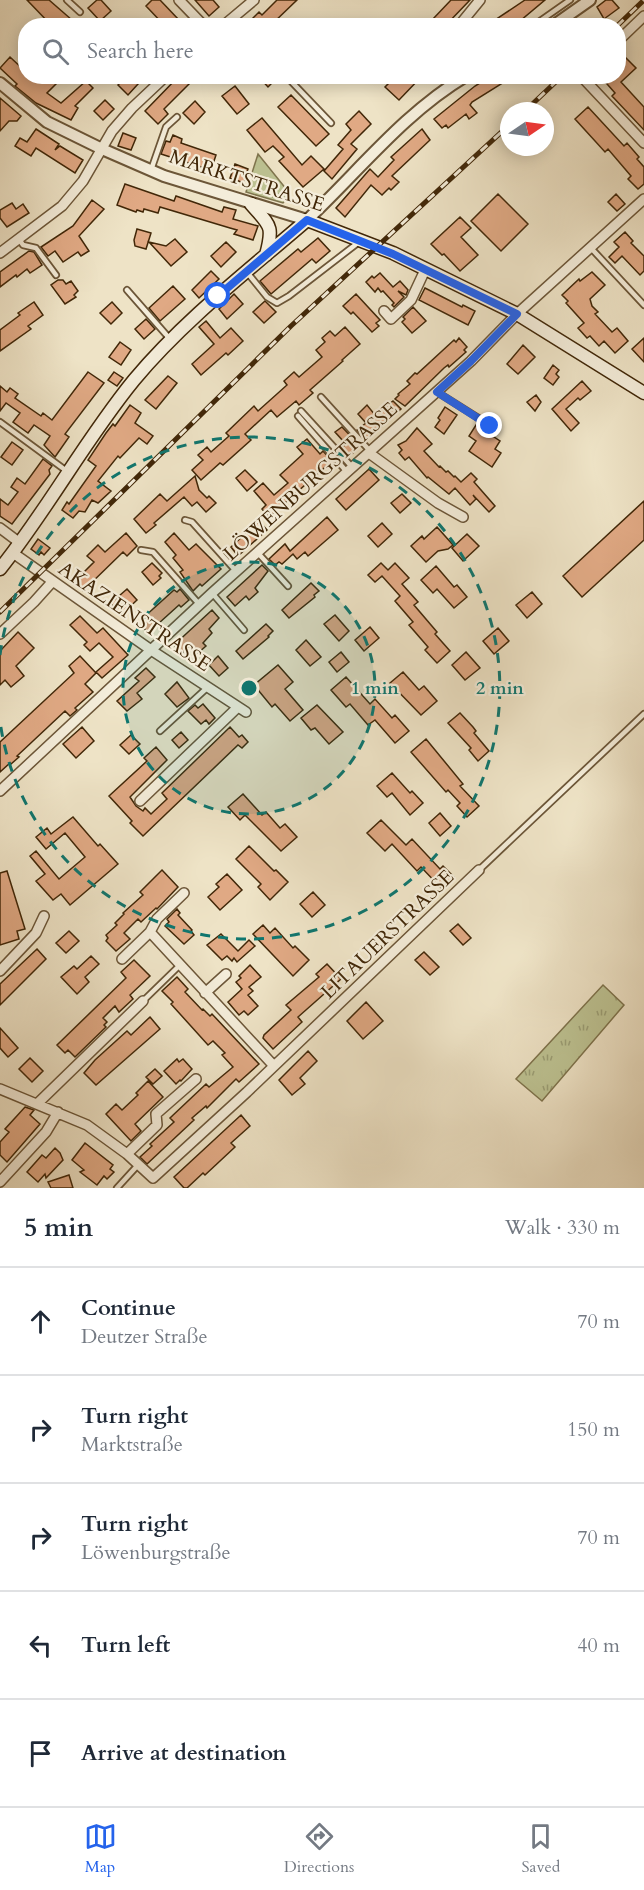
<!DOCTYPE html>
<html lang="en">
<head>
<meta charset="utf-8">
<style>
	:root { --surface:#fff; --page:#f6f6f7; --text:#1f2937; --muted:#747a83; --line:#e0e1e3; --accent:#2563eb }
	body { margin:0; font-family:Cardo,serif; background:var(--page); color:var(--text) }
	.compass { position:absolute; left:500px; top:102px; width:54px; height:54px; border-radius:50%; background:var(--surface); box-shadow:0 3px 15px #0003; rotate:77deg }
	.stop { position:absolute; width:18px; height:18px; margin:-14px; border:4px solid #2563eb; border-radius:50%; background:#fff }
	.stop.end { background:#2563eb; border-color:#fff; box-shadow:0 2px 6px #0008 }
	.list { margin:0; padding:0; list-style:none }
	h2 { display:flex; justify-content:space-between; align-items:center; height:78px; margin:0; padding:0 24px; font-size:26px }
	h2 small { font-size:20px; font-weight:400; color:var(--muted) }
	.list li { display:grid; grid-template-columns:39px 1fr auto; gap:18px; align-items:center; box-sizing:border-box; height:108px; padding:0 24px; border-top:2px solid var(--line) }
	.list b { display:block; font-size:22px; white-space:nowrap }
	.list p { margin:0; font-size:20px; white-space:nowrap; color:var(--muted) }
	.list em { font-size:20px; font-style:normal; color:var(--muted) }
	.icon { flex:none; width:33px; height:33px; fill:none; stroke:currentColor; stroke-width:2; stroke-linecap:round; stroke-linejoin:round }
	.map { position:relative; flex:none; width:644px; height:1188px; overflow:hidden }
	.search { position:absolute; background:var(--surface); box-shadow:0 3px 15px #0003; left:18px; right:18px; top:18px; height:66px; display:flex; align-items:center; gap:15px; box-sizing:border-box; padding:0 21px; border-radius:24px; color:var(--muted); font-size:22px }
	.sheet { height:618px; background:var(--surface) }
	nav { display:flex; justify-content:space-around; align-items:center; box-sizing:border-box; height:84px; border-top:2px solid var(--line); background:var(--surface); font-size:16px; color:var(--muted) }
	nav a { display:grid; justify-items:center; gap:3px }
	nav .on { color:var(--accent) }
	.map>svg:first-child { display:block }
</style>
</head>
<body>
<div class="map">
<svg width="644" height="1188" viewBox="0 0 644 1188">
	<defs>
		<pattern id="grass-tufts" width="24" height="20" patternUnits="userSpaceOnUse" patternTransform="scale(1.5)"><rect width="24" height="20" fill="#bdc292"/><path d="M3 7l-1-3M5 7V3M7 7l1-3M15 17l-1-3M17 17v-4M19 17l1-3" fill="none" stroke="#9b9e75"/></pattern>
		<pattern id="park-crowns" width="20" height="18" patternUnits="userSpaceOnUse" patternTransform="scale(1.5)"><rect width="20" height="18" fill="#bdc292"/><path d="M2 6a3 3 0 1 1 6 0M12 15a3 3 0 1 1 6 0" fill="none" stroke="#9b9e75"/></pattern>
	</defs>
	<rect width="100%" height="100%" fill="#eee3c6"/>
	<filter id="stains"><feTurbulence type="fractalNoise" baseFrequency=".00333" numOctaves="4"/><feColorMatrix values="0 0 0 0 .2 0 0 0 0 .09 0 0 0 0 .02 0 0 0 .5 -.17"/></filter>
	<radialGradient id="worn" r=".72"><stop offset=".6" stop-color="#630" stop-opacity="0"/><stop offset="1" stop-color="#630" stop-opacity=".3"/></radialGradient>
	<path fill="url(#grass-tufts)" stroke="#7f744d" stroke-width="1.5" d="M603,985L624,1005L542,1101L516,1079Z"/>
	<path fill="url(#park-crowns)" stroke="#7f744d" stroke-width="1.5" d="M258,154L287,190V198L283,203L246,192Z"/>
	<path fill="#e0a984" stroke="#412708" stroke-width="1.5" d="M27,0H49L72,20L67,26H52Z
		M97,0H101L111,11L100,21L88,8Z
		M152,0H160L179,20L173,26H165L146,6Z
		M195,0H213L219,7L209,16Z
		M277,0H297L270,26H245L259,12L262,15Z
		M451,0H470L445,26H437L432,20Z
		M525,0H545L514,26H486Z
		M606,0H612L619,8L604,19L597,7Z
		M10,57L26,72V76H64L47,93L61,103L86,81L93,88L75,106L78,108L71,120L36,103L15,86L17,84L0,68Z
		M625,57L636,68L621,82L644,107V130L612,96L615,93L600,76H618V63Z
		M127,76H130L138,84L128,95L118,85Z
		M179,76H197L164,109L168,114L158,124L145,111Z
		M258,76H279L268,87Z
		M396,76H422L399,100L385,87Z
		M491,76H514L472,102L470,105L477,113L469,119L466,114L448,128L446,125L442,128L434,119L475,86Z
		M235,86L249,104L237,114L222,96Z
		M291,95L329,134L316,146L278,107Z
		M0,98L21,116L17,121H9L0,131Z
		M105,100L114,109L103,120L94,111Z
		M195,101L205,112L194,124L183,113Z
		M588,107L624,146L627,143L639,157L637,159L644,167V184L638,189L628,179L631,176L608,149L605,152L575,119Z
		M359,111L371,124L351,144L357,149L332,179L324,171L343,149L338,145L351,130L346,124Z
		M262,118L302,165L311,156L324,169L303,187L279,161L284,157L273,146L265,152L247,130Z
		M36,129L59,144L55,150L60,146L83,160L75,173L36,148L31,156L15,146L20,138L27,142Z
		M422,129L430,140L392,176L399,182L391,190L389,188L382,195L371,185L345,217L336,208L370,169L378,177L394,160L391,157Z
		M123,133L136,138L131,150L118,146Z
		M173,135L182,139L181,143L216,155L211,170L161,154L166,141L170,142Z
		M235,164L248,169L244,183L230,178Z
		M125,184L174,201L176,196L222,212L224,207L236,210L233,219L258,226L253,240L234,234L237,230L230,228L160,207L158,213L144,209L143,212L137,210L136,212L117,205Z
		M498,194L528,224L501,251L471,221Z
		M616,194L625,204L617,211L608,202Z
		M92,200L104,209L79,236L89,251L81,256L78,252L63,262L55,251L48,256L41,247L73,226Z
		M12,203L16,209L23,204L29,213L7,227L0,218V210Z
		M460,217L471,228L461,237L478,255L460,271L444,254L442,255L431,244Z
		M137,229L151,233L146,249L135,246L134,240Z
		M625,232L633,241L631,243L644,256V271L640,275L622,256L615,263L609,257L619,247L614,242Z
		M318,238L330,251L316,263L312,259L271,294L260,281L298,249L301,252Z
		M175,239L187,252L171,266L149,242L166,246Z
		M226,242L236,252L221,267L211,256Z
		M29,251L34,252L42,265L30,273L27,269L17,277L16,275L0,287V272Z
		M211,271L219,279L199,298L192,290Z
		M592,272L605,285L590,299L592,306L598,312L595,314L612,332L617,328L628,341L615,353L604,341L599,346L590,336L587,338L578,328L584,323L566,303L568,301L562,295L579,279L580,281Z
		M380,273L393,287L400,281L408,290L406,295L398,291L404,297L394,307L392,305L394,303L383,291L381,292L378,288L375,292L366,282L372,276L374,278Z
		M58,280H63L66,284L71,281L78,291L74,295L76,297L65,304L51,285Z
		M173,286L185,299L160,321L149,308Z
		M425,288L462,307L463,305L475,311L468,325L419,300Z
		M234,294L243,304L227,319L219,309Z
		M356,294L380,320L376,323L379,326L372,332L353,312L351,314L343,306Z
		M265,301L276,312L264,323L253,312Z
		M34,302L43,315L28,326L31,329L0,351V330L20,315L18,313Z
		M112,302L122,313L111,324L100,313Z
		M413,307L426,321L412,333L402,322L405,319L403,317Z
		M146,319L155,329L144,339L135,329Z
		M206,321L220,338L231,328L243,341L228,355L226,353L201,375L192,364L214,344L199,327Z
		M345,327L360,344L342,360L343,361L310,390L313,393L299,405L296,401L277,417L271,410L245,434L251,440L223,465L220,463L201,480L192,470L203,460L198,455L207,447L211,452L229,436L226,433L254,406L258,411L287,385L284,381L294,372L299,377L322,357L316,350L325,342L322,338L330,331L335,336Z
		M459,338L467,347L464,350L466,352L449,367L448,365L444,368L405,406L395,399L399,395L398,394L410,384L407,381L415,373L417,374L454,340L456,342Z
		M644,338V362L632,349Z
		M120,342L131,350L121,365L109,357Z
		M523,345L535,357L518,374L507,364Z
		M553,365L559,370L556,374L559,377L553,385L544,378Z
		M88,372L104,383L65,434L69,437L55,457L44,445L50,436L34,425L28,433L13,422L20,413L6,403L0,411V386L7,392L10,388L18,394L15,398L41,416L43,413L52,420Z
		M114,372L123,378L117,386L108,380Z
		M168,376L177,383L156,409L145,400Z
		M582,381L591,391L580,400L578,398L566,409L579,423L571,431L552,409Z
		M536,395L541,402L535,411L527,402Z
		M393,401L401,409L366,440L357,430L366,423L358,414L367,405L375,415Z
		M130,405L141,413L135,423L153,436L147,444L139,438L120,458L118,456L98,481L111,491L98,503L92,500L85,512L79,511L73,518L62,510L67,502L69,504L96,466L88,460L106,433L113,424L115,426Z
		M445,407L457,415L444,434L435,427L440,420L438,418Z
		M476,425L500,441L495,449L501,453L492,467L469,451L476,441L469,436Z
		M342,427L360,446L349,457L341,448L345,445L344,442L335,432Z
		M417,428L432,444L424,451L439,467L440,466L446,472L448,471L454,477L455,476L461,482L471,473L477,479L474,482L495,506L489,512L473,495L476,499L470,505L455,488L449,494L428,477L427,478L409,457L405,460L399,453L402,450L398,445L406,441Z
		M307,439L320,454L323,451L332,461L269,517L262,509L266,505L254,491L263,483L274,495L288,483L280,475L303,454L297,447Z
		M12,442L23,450L12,465L1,457Z
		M43,459L52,466L49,470L50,474L12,524L0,516V499L8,505L18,492L11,487L17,478L25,484Z
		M369,469L379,480L346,510L336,499Z
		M245,470L257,482L247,491L236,478Z
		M195,476L199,490L207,498L209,496L216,503L206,512L197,502L192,506L184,497L154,523L156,525L146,533L134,519L160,494L167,501Z
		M402,494L411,503L400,513L391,503Z
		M644,501V540L582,597L563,576Z
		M327,517L338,530L308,556L305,552L297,559L293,554L282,564L279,562L275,565L269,559L285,544L290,551Z
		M259,521L267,530L238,556L231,547Z
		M382,523L392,534L378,547L368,536Z
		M437,527L453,545L448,549L438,551L426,562L411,546L422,536L424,539Z
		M126,533L137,546L127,556L123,552L83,591L74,582L94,562L87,556L98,545L105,552Z
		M174,533L189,550L196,544L221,569L202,586L200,584L193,591L180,572L183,570L173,558L176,555L165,542Z
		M467,534L479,546L463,561L452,548Z
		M38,539L50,548L44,555L41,552L39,555L31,549Z
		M152,563L162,573L159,576L161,578L153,585L142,572Z
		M381,563L388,570L395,563L409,578L402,584L418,602L414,605L437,632L435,634L450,651L437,663L425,650L428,647L409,625L413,622L395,601L400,596L382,576L375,582L368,575Z
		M262,565L268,571L255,588L258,592L249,600L246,596L235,606L227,597Z
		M436,566L454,587L457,585L467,597L454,608L437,589L433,593L421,580Z
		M311,583L319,591L314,595L315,597L289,618L282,610Z
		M127,589L137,600L121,615L111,603Z
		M180,589L189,600L181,607L179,605L148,633L142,626L146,622L143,618L174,590L177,592Z
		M532,592L542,604L527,618L516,605Z
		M212,610L219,618L209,629L212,633L203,643L206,646L198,653L191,645L182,653L174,645Z
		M335,615L349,631L339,641L324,624Z
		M80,616L97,633L103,628L128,655L102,678L96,672L113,657L99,643L90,651L84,645L87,642L70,625Z
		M266,624L273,631L268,636L269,637L243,659L236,651Z
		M370,627L379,638L364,651L355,640Z
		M498,628L509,641L494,654L483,641Z
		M18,632L34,648L16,666L24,676L11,687L5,680L0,685V651Z
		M306,640L321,657L310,666L296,650Z
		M341,652L349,662L337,672L329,662Z
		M466,652L480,668L465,680L452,665Z
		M80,656L96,673L85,684L93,692L75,708L77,710L70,716L65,711L17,756L19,757L11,764L10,763L0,772V742L74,673L69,666Z
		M218,656L228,668L219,676L209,665Z
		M278,665L293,682L285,689L303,710L290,721L275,704L272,707L254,685Z
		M146,668L155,677L137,693L142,699L127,711L117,701L139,681L135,678Z
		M403,672L419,690L424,686L437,701L421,715L390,683Z
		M346,677L370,704L375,699L392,718L395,715L409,731L395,743L375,720L368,725L350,704L346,707L331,690Z
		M177,682L189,698L177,707L165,694Z
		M203,704L215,718L209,724L206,720L201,724L188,711L195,705L198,708Z
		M317,705L343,732L329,744L315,728L311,730L301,718Z
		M460,713L473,727L476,731L474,733L489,751L478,761L469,750L471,748L448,723Z
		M82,727L94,741L76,758L63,744Z
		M230,727L239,737L242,735L248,742L242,748L238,745L143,836L130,823L132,821L109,796L147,761L144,758L156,747L167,760L130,797L136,806L143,811L145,808L151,814L167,799L162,793Z
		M181,732L188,740L179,748L172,740Z
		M131,735L140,744L129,754L120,745Z
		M426,739L463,784L460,786L479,806L467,817L457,806L460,803L448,790L446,792L411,752Z
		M392,773L410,793L412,791L423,803L410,815L392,793L387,797L377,786Z
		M243,794L262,815L266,812L280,828L285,824L297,837L281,851L245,815L240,820L228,807Z
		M440,813L451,826L440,836L429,823Z
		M73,817L98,846L100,844L118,864L70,905L61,894L53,900L36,881L45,874L30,856L36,851L59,879L85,857L65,833L46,849L36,837L47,828L51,834Z
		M381,820L406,845L412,839L440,869L443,866L454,877L442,889L421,867L417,871L392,844L385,851L367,833Z
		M249,846L274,871L276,870L288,882L270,900L258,887L261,884L236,859Z
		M162,870L178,887L157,909L156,908L141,922L138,919L124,933L130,939L116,951L106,941L108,938L106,935L117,925L115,923L124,914L123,913L143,895L140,892Z
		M7,871L25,929L17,931L19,939L0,945V873Z
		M227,874L242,890L220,910L208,897L219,887L216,884Z
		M313,892L325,905L312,917L300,904Z
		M177,909L180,913L178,915L192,930L191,931L194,935L184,944L165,926L169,922L167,919Z
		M458,924L471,938L463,945L450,931Z
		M263,925L270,933L275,928L293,948L295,946L309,960L293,976L253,934Z
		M69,931L79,941L66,953L56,943Z
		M221,934L238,951L249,940L255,946L237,962L234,958L232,961L227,956L222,960L207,945Z
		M37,949L46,959L0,1005V984Z
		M424,952L439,967L430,975L415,960Z
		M91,956L99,964L85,977L89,982L77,994L61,977L74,966L77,969Z
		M134,960L150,976L130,995L133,999L119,1012L115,1006L103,1018L107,1022L104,1025L106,1027L75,1057L68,1050L65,1053L57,1045L126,978L121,972Z
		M327,964L341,979L298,1017L302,1022L273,1049L263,1038L264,1035L291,1010L286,1005L319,977L316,974Z
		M250,965L261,977L249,987L253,991L248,995L258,1006L248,1015L244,1011L239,1015L228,1002L242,989L236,982L241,978L239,976Z
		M177,977L188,989L185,992L202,1010L203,1009L210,1016L212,1014L259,1064L239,1082L236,1079L207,1108L206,1106L192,1118L194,1120L147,1164L140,1157L152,1146L150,1144L174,1122L170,1118L206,1084L209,1087L233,1067L222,1055L225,1053L213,1041L208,1045L171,1004L173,1002L162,991Z
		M366,1002L383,1021L363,1039L347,1021Z
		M150,1017L160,1029L96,1085L84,1073L95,1060L127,1031L131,1035Z
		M0,1028L18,1048L8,1057L0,1048Z
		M308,1051L317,1061L300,1078L305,1084L292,1095L279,1080Z
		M30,1058L43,1071L32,1082L19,1069Z
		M177,1059L179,1062L183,1059L192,1069L181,1081L180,1080L176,1084L164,1071Z
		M155,1069L162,1076L153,1084L146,1077Z
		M148,1081L163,1097L135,1124L141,1131L131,1141L106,1114L116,1104L122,1110L138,1095L136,1093Z
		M25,1107L34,1110L30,1115L40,1124L7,1162L0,1155V1142L9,1132L5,1129Z
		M241,1115L250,1126L231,1143L235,1147L205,1175L203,1173L187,1188H184L174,1177Z
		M85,1143L113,1165L110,1169L114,1172L107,1179L104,1176L97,1185L80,1172L84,1170L72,1160Z
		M55,1148L60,1153L63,1160L46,1178L45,1174L38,1182L27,1172L42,1155L46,1158Z
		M69,1175L73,1188H51L48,1182Z"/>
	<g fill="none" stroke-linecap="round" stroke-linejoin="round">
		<g stroke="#6c5638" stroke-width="8">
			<path id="service" d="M67,0L80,12
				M542,26L540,21L570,0
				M286,76L331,123
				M151,170L166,127L177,117
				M19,239L23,245L36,248L56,275
				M590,247L644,305
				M246,271L267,297L277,303L289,296L359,242
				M127,290L170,339
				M437,392L491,426
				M321,397L370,451
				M301,411L352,467
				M298,416L347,472
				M0,422L68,472
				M185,520L192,522L236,571
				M141,550L153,552L199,604
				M257,552L288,586
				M212,593L244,630
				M160,731L208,687
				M479,870L644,714
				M143,1001L180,965
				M117,1188L138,1165"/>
		</g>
		<g stroke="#6c5638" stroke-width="12">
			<path id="minor" d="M179,0L204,26
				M462,22L480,0
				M223,26L254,0
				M618,41L644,16
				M581,76L644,143
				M0,253L62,206L83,181L112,131L132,108L166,76
				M384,311L391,319L411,300L425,270
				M369,453L438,503L463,517
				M0,528L20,543
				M13,553L151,650L246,712
				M0,634L34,602L52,582
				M0,791L212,593L471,361L517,314L644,199
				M140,801L238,707
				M184,893L157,919L150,932L274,1066
				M122,959L150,932
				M0,971L36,933L44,916
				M205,993L226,974
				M0,1089L87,1125L127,1154L153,1178L247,1092L479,870
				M38,1103L143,1001
				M127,1154L157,1125L156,1114L196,1079
				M0,1182L46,1132L58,1112"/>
		</g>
		<g stroke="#6c5638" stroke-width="14">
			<path id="tertiary" d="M553,26L590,0
				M0,83L47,122L102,149L164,176L307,220C359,171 404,113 466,76"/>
		</g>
		<g stroke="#412708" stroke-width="15">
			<path id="secondary" d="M251,204C270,226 274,225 266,255
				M0,569C48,509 85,440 134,380C184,320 248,271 307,220L393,253L517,314L644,393"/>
		</g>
		<use href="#service" stroke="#f4edda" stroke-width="4.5"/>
		<use href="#minor" stroke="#f4edda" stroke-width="9"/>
		<use href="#tertiary" stroke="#f4edda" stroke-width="10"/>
		<use href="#secondary" stroke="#f4edda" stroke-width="12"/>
		<g stroke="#412708" stroke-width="5">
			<path id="rail" d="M617,26L644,0
				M525,111L562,76
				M0,612L291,326L509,125"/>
		</g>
		<use href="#rail" stroke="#f4edda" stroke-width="3" stroke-dasharray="9" stroke-linecap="butt"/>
	</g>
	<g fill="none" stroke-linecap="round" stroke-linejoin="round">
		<path stroke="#2563eb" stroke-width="8" d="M218,296L307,220L393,254L517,314L471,361L437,392L490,426"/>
	</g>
	<circle cx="249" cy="688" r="126" fill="#0f766e" fill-opacity=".12"/>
	<g fill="none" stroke="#0f766e" stroke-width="3" stroke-dasharray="10 8">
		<circle cx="249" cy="688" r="126"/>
		<path d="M0 655A251 251 0 1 1 0 721"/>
	</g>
	<g text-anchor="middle" stroke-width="4.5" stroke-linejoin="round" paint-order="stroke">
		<g font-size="20" fill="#412708" stroke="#f4edda">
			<text transform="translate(247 180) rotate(18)" y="7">MARKTSTRASSE</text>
			<text transform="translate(310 481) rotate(-42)" y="7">LÖWENBURGSTRASSE</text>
			<text transform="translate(135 616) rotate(34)" y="7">AKAZIENSTRASSE</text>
			<text transform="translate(387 934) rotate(-44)" y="7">LITAUERSTRASSE</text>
		</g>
	</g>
	<circle cx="249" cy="688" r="9" fill="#0f766e" stroke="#f4edda" stroke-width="3"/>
	<g font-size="18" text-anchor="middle" font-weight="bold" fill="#0f766e" stroke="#f4edda" stroke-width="4.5" stroke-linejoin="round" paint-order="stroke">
		<text x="375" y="694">1 min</text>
		<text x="500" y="694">2 min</text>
	</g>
	<rect width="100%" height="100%" filter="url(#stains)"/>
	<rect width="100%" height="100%" fill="url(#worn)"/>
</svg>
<svg class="compass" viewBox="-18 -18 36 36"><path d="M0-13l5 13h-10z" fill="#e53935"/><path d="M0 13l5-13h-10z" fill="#747a83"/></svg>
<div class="stop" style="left:218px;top:296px"></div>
<div class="stop end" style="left:490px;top:426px"></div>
<div class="search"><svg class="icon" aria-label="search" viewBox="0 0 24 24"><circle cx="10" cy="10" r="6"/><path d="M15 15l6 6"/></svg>Search here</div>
</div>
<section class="sheet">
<h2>5 min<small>Walk · 330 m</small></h2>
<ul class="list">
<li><svg class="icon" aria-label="ahead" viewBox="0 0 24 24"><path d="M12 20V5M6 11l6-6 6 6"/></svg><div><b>Continue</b><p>Deutzer Straße</p></div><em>70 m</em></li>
<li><svg class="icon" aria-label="right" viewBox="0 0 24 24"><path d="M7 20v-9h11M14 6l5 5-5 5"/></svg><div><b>Turn right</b><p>Marktstraße</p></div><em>150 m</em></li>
<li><svg class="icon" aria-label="right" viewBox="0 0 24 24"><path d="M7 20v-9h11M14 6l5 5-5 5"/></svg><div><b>Turn right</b><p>Löwenburgstraße</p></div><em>70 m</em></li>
<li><svg class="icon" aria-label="left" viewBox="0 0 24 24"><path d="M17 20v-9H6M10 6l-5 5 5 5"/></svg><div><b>Turn left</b></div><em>40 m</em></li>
<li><svg class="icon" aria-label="arrive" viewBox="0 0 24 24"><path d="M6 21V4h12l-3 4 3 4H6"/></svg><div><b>Arrive at destination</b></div></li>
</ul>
</section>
<nav>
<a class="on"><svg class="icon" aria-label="map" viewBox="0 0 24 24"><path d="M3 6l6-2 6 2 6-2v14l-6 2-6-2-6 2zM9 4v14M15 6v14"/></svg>Map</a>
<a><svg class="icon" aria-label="directions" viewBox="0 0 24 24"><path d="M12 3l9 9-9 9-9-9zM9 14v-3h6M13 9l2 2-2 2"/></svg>Directions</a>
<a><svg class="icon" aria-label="saved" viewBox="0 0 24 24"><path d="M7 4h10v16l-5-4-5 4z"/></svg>Saved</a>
</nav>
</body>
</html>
